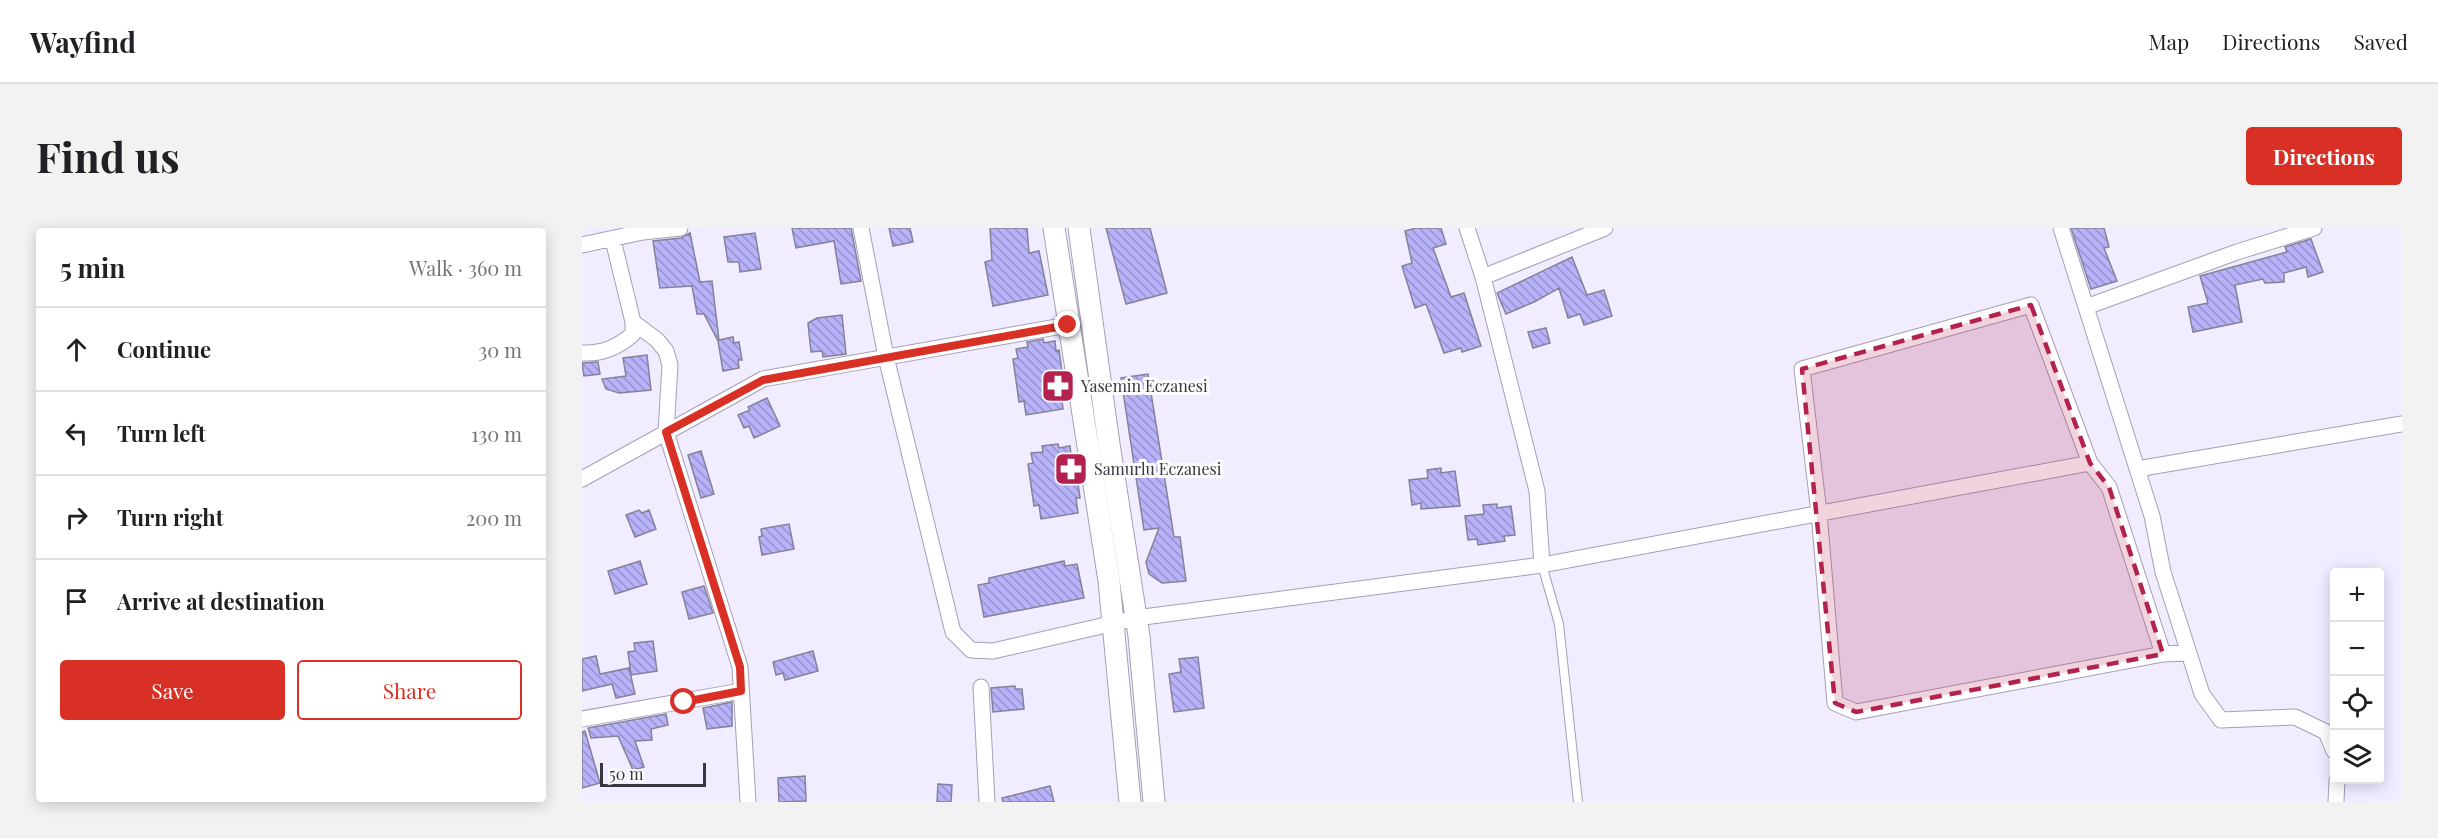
<!DOCTYPE html>
<html lang="en">
<head>
<meta charset="utf-8">
<style>
	:root { --surface:#fff; --page:#f2f2f2; --text:#202124; --muted:#757577; --line:#e0e0e0; --accent:#d93025 }
	body { margin:0; font-family:"Playfair Display",serif; background:var(--page); color:var(--text) }
	.controls { position:absolute; right:18px; bottom:18px; display:grid; overflow:hidden; border-radius:6px; box-shadow:0 3px 15px #0003 }
	.controls button { width:54px; height:54px; display:grid; place-items:center; padding:0; border:0; border-bottom:2px solid var(--line); background:var(--surface); color:var(--text); font:30px sans-serif }
	.scale { position:absolute; left:18px; bottom:15px; width:106px; box-sizing:border-box; padding-left:6px; border:3px solid #38363f; border-top:0; font-size:16px; line-height:21px; white-space:nowrap; color:#38363f; -webkit-text-stroke:4px #fcfcfc; paint-order:stroke }
	.stop { position:absolute; width:18px; height:18px; margin:-14px; border:4px solid #d93025; border-radius:50%; background:#fff }
	.stop.end { background:#d93025; border-color:#fff; box-shadow:0 2px 6px #0008 }
	.list { margin:0; padding:0; list-style:none }
	h2 { display:flex; justify-content:space-between; align-items:center; height:78px; margin:0; padding:0 24px; font-size:26px }
	h2 small { font-size:20px; font-weight:400; color:var(--muted) }
	.list li { display:grid; grid-template-columns:39px 1fr auto; gap:18px; align-items:center; box-sizing:border-box; height:84px; padding:0 24px; border-top:2px solid var(--line) }
	.list b { display:block; font-size:22px; white-space:nowrap }
	.list em { font-size:20px; font-style:normal; color:var(--muted) }
	.actions { display:flex; gap:12px; padding:18px 24px }
	.actions a { flex:1; padding:14px 0; border:2px solid var(--accent); border-radius:6px; text-align:center; font-size:21px; color:var(--accent) }
	.actions .main { background:var(--accent); color:#fff }
	.icon { flex:none; width:33px; height:33px; fill:none; stroke:currentColor; stroke-width:2; stroke-linecap:round; stroke-linejoin:round }
	.map { position:relative; flex:none; width:1820px; height:574px; overflow:hidden; border-radius:6px }
	header { display:flex; align-items:center; gap:36px; box-sizing:border-box; height:84px; padding:0 30px; background:var(--surface); border-bottom:2px solid var(--line) }
	header strong { font-size:28px }
	nav { display:flex; gap:33px; margin-inline-start:auto; font-size:21px }
	.intro { display:flex; align-items:center; justify-content:space-between; box-sizing:border-box; height:144px; padding:0 36px }
	h1 { margin:0; font-size:42px }
	.button { padding:15px 27px; border-radius:6px; background:var(--accent); color:#fff; font-size:21px; font-weight:700 }
	main { display:flex; gap:36px; padding:0 36px }
	aside { flex:1; background:var(--surface); border-radius:6px; box-shadow:0 3px 15px #0003 }
	.map>svg:first-child { display:block }
</style>
</head>
<body>
<header>
<strong>Wayfind</strong>
<nav><a>Map</a><a>Directions</a><a>Saved</a></nav>
</header>
<div class="intro"><h1>Find us</h1><a class="button">Directions</a></div>
<main>
<aside>
<h2>5 min<small>Walk · 360 m</small></h2>
<ul class="list">
<li><svg class="icon" aria-label="ahead" viewBox="0 0 24 24"><path d="M12 20V5M6 11l6-6 6 6"/></svg><div><b>Continue</b></div><em>30 m</em></li>
<li><svg class="icon" aria-label="left" viewBox="0 0 24 24"><path d="M17 20v-9H6M10 6l-5 5 5 5"/></svg><div><b>Turn left</b></div><em>130 m</em></li>
<li><svg class="icon" aria-label="right" viewBox="0 0 24 24"><path d="M7 20v-9h11M14 6l5 5-5 5"/></svg><div><b>Turn right</b></div><em>200 m</em></li>
<li><svg class="icon" aria-label="arrive" viewBox="0 0 24 24"><path d="M6 21V4h12l-3 4 3 4H6"/></svg><div><b>Arrive at destination</b></div></li>
</ul>
<div class="actions"><a class="main">Save</a><a>Share</a></div>
</aside>
<div class="map">
<svg width="1820" height="574" viewBox="0 0 1820 574">
	<defs>
		<pattern id="building-back-hatch" width="6" height="6" patternUnits="userSpaceOnUse" patternTransform="scale(1.5)"><rect width="6" height="6" fill="#b7b2f9"/><path d="M-1 5l2 2M0 0l6 6M5-1l2 2" fill="none" stroke="#9692cb"/></pattern>
	</defs>
	<rect width="100%" height="100%" fill="#f1ecff"/>
	<path fill="url(#building-back-hatch)" stroke="#838297" stroke-width="1.5" d="M210,0H269L279,53L259,56L252,13L214,20Z
		M307,0H328L331,14L311,18Z
		M408,0H445L447,25L457,23L466,67L411,78L403,34L410,32Z
		M524,0H568L585,65L544,76Z
		M834,0H859L864,16L851,20L869,69L882,65L899,118L880,124L879,120L862,125L844,76L833,80L820,38L830,35L823,3Z
		M1489,0H1522L1527,19L1522,20L1535,53L1509,61Z
		M108,5L118,54L130,53L137,112L151,109L152,115L157,114L160,132H156L157,140L141,143L136,113L122,86H115L110,58L78,60L71,13L99,10Z
		M173,5L179,41L158,44L157,34H146L142,9Z
		M1729,11L1741,44L1726,49L1724,39L1702,45V54L1683,55L1681,51L1653,57L1660,94L1611,104L1606,79L1626,75L1618,48L1705,24L1703,19Z
		M990,29L1005,67L1022,62L1030,88L1002,97L998,86L986,90L977,60L952,74L924,86L915,65Z
		M260,87L264,126L241,129L240,123L229,124L226,95L235,90Z
		M964,100L968,115L951,120L946,104Z
		M461,111L462,115L473,113L474,123L477,122L483,165L479,166L481,181L444,187L442,173L437,174L431,131L436,130L434,121L446,119L445,114Z
		M65,127L69,162L37,165L24,161L20,151L44,148L41,130Z
		M16,134L18,146L2,148L0,135Z
		M566,146L592,309H598L604,353L580,355L567,346L564,334L577,300L562,302L539,150Z
		M185,170L198,198L172,210L167,198L162,200L156,187L168,182L166,179Z
		M476,216L477,220L488,218L489,227H492L498,270H494L496,285L459,291L457,277L452,278L446,236L451,235L449,225L461,224L460,218Z
		M119,223L132,266L119,270L106,227Z
		M859,240V245L873,243L878,278L839,281V275L830,277L827,252L846,250L845,242Z
		M915,276V280L929,278L933,307L922,308L923,313L896,317L895,311L886,312L883,288L902,286L901,277Z
		M57,282L60,285L67,282L74,301L53,309L44,287Z
		M207,296L212,321L180,327L177,309L180,308L179,301Z
		M58,333L65,356L33,366L26,343Z
		M482,333L483,338L495,336L502,370L402,389L396,357L407,355V350Z
		M122,358L131,385L107,391L100,364Z
		M71,413L75,443L49,447L46,424L53,423L52,415Z
		M231,423L236,443L203,452L201,445L194,447L191,434Z
		M14,428L18,446L47,440L53,466L34,470L30,456L0,463V431Z
		M616,429L622,480L592,484L587,446L599,444L597,431Z
		M433,458V461H440L442,481L411,484L409,460Z
		M150,474V498L125,501L121,480Z
		M84,486L86,497L69,501L70,512L53,513L62,539L51,542L36,508L9,510L6,500Z
		M3,503L18,555L0,560V504Z
		M223,548L224,573L197,574L196,550Z
		M356,556L370,557L369,574H355Z
		M468,558L472,574H421L420,570Z"/>
	<g fill="none" stroke-linecap="round" stroke-linejoin="round">
		<g stroke="#a59fb5" stroke-width="10">
			<path id="lane" d="M960,337L977,396L996,574"/>
		</g>
		<g stroke="#a59fb5" stroke-width="17">
			<path id="street" d="M279,0L304,129L371,404L389,422L411,423L554,390L960,337L955,263L901,49L885,0
				M1479,0L1570,288L1581,344L1620,466L1639,492L1713,489L1744,504L1752,523
				M31,12L51,94L75,112L84,123L88,137L84,204L158,439L166,574
				M0,17L61,4L98,0
				M901,49L1023,0
				M1504,79L1655,24L1732,0
				M0,125C21,126 36,119 51,106V94
				M1555,241L1820,196
				M0,251L181,151L486,97
				M960,337L1508,235
				M1581,426L1527,259L1508,235L1449,77L1220,141L1237,285L1253,475L1274,484L1581,426L1607,425
				M399,459L405,574
				M0,491L159,463
				M1754,574L1755,552"/>
		</g>
		<g stroke="#a59fb5" stroke-width="23">
			<path id="secondary" d="M472,0L527,353L548,574
				M497,0L527,216L557,408L572,574"/>
		</g>
		<use href="#lane" stroke="#fff" stroke-width="8"/>
		<use href="#street" stroke="#fff" stroke-width="15"/>
		<use href="#secondary" stroke="#fff" stroke-width="21"/>
	</g>
	<g fill="none" stroke-linecap="round" stroke-linejoin="round">
		<path stroke="#d93025" stroke-width="8" d="M102,474L159,463L158,439L84,204L181,152L486,97"/>
	</g>
	<path fill="#b3224f" fill-opacity="0.2" stroke="#b3224f" stroke-width="4.5" stroke-dasharray="12 8" stroke-linejoin="round" d="M1449,77L1508,235L1527,259L1581,426L1274,484L1253,475L1220,141Z"/>
	<defs>
		<g id="pharmacy-square" transform="scale(1.725)"><rect x="-9" y="-9" width="18" height="18" rx="4" fill="#b3224f" stroke="#fcfcfc"/><path d="M-2-6h4v4h4v4h-4v4h-4v-4h-4v-4h4Z" fill="#fff"/></g>
	</defs>
	<g fill-rule="evenodd">
		<use href="#pharmacy-square" x="476" y="158"/>
		<use href="#pharmacy-square" x="489" y="241"/>
	</g>
	<g text-anchor="middle" stroke-width="6" stroke-linejoin="round" paint-order="stroke">
		<g font-size="16" fill="#38363f" stroke="#fcfcfc" text-anchor="start">
			<text x="499" y="164">Yasemin Eczanesi</text>
			<text x="512" y="247">Samurlu Eczanesi</text>
		</g>
	</g>
</svg>
<div class="controls">
<button>+</button>
<button>−</button>
<button><svg class="icon" aria-label="locate" viewBox="0 0 24 24"><circle cx="12" cy="12" r="6"/><path d="M12 2v4M12 18v4M2 12h4M18 12h4"/></svg></button>
<button><svg class="icon" aria-label="layers" viewBox="0 0 24 24"><path d="M12 4l9 5-9 5-9-5zM3 14l9 5 9-5"/></svg></button>
</div>
<div class="scale">50 m</div>
<div class="stop" style="left:102px;top:474px"></div>
<div class="stop end" style="left:486px;top:97px"></div>
</div>
</main>
</body>
</html>
